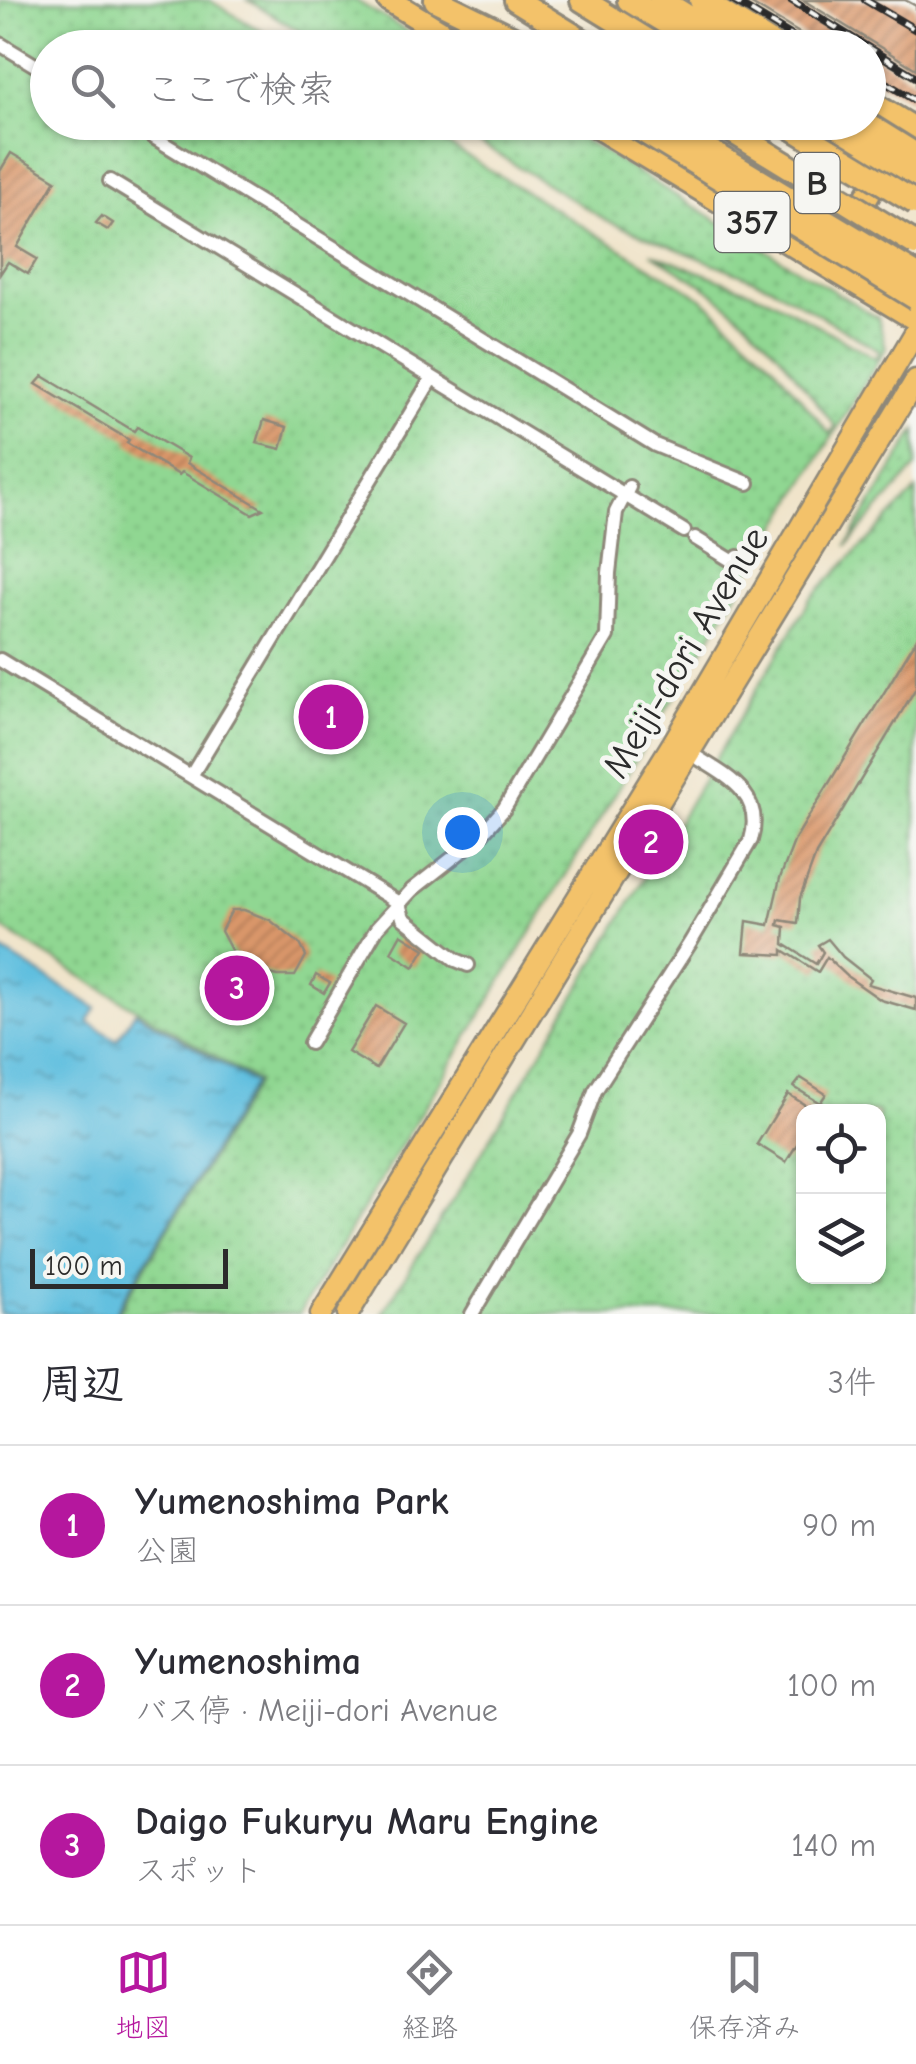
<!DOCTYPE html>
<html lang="ja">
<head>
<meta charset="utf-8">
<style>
	:root { --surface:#fff; --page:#f7f7f7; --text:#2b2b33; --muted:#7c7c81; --line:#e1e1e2; --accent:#b5179e }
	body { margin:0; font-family:"Comic Neue","Klee One",sans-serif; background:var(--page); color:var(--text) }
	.controls { position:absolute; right:30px; bottom:30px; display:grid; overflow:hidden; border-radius:20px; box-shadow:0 2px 8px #0004 }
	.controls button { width:90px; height:90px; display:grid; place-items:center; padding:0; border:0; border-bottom:2px solid var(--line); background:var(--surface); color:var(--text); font:50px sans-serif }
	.scale { position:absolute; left:30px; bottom:25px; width:198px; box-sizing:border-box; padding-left:10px; border:5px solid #2b2b2b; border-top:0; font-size:28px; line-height:35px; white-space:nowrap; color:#2b2b2b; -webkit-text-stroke:8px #f6f6f2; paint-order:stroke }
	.you { position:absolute; left:462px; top:832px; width:35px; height:35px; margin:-25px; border:8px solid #fff; border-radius:50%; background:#1a73e8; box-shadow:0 0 0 15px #1a73e833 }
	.badge { display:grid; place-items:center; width:65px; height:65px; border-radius:50%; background:var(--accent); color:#fff; font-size:32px; font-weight:700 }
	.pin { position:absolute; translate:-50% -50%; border:5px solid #fff; box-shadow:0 2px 10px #0006 }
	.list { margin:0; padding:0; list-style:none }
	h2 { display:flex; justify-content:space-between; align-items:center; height:130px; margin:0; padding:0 40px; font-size:42px }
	h2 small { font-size:32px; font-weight:400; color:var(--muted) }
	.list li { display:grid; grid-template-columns:65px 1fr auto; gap:30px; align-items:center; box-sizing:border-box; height:160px; padding:0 40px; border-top:2px solid var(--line) }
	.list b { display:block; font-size:38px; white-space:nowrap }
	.list p { margin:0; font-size:32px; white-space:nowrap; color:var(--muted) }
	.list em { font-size:32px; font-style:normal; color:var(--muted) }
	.icon { flex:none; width:55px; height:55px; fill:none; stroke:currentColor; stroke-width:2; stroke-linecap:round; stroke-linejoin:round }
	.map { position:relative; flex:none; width:916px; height:1314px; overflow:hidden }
	.search { position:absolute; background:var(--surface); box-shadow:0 2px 8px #0004; left:30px; right:30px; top:30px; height:110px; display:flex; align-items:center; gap:25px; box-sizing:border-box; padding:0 35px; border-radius:55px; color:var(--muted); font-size:38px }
	.sheet { height:610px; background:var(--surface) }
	nav { display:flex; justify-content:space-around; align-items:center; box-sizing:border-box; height:140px; border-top:2px solid var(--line); background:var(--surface); font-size:28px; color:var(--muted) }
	nav a { display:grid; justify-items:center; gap:5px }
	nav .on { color:var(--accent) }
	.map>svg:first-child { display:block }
</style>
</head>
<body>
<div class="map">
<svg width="916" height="1314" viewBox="0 0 916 1314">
	<defs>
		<pattern id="park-dots" width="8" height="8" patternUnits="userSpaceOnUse" patternTransform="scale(2.5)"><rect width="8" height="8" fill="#90d792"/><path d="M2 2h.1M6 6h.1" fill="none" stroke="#7cb97e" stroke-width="1.8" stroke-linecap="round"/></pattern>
		<pattern id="water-ripples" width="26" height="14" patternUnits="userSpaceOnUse" patternTransform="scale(2.5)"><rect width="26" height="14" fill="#61bfdf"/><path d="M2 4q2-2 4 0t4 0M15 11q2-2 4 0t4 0" fill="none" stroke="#509bb5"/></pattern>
		<pattern id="building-hatch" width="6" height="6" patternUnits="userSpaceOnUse" patternTransform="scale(2.5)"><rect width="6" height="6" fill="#da976a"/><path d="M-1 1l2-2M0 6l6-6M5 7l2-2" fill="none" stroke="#b17b57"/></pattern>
	</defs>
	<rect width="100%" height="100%" fill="#f6f6f2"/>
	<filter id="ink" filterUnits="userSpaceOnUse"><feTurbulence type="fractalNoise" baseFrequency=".01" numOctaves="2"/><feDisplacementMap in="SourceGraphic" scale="20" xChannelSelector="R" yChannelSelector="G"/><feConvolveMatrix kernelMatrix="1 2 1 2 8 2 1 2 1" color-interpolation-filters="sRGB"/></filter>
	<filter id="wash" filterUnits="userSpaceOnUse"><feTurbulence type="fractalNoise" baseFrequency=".0048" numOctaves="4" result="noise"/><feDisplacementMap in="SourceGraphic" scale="40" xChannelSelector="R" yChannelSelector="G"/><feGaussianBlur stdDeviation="2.25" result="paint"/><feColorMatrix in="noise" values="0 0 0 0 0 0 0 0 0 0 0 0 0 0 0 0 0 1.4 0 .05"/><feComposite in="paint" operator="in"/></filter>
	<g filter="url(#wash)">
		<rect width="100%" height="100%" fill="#f0e4ca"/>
		<path fill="url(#park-dots)" stroke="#5e815e" stroke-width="2.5" fill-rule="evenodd" d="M0,0H209L288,47L48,48V122L412,123L702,298L773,364L830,434L835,426L781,356L747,321L708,289L651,253L770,299L876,358L880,351L770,286L607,221L447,123H556L878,318L886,348L299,1314H117L257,1082L0,927Z
			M248,0H355L433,47H325Z
			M916,430V467L846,546Z
			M916,490V1314H382L464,1182L811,598ZM804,1112H878V1276H804Z"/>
		<path fill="url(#water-ripples)" stroke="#467585" stroke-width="2.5" d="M0,949L96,1008L88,1022L117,1040L135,1012L254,1083L114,1314H0Z"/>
		<g id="blocks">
			<path fill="url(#building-hatch)" d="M745,0H785L862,48H824Z
				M803,0H905L916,6V69Z
				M868,51L916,81V103L868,75Z
				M11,153L56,180L17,247L37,259L28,274L8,262L0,274V171Z
				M102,216L113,223L108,230L96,223Z
				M43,376L134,431L137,427L189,458L187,463L263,509L252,514L182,472L179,475L127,443L129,440L36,384Z
				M264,420L287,427L281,449L257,443Z
				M916,640V688L816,854L800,898L798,923L779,920L778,925L785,927L784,944L816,964L823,952L818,945L828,939L843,957L871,979L868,984L916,998V1010L881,1000L848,977L827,957L818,972L783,950V955L744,953L747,921L769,925L780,878L795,839Z
				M232,910H244L270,920L300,944L306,956L295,976H278L252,969L231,950L221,931Z
				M401,934L425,949L414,967L391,952Z
				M316,975L330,983L324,993L311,985Z
				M231,978L247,988L242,997L226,987Z
				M376,1006L404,1023L376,1069L348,1052Z
				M801,1078L826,1094L820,1103L794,1087Z
				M788,1094L816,1112H804V1133L786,1162L757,1144Z"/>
		</g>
	</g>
	<g filter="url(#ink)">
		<use href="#blocks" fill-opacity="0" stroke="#8e887a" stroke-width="2.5"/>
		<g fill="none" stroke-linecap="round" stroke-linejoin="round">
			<g stroke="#8e887a" stroke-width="18">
				<path id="street" d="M0,44L48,73
					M129,122L655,445L748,483
					M110,181L684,531
					M695,538L734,562L738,557
					M0,660L399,903L403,918L456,960L468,965
					M191,776L432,378
					M310,1043L377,928L412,890L477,839L504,809L607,636L609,573L616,512L629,487
					M472,1314L579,1134L595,1091L690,943L751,840C765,792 724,775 690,753"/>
			</g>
			<g stroke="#8e887a" stroke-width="25">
				<path id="primary" d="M321,1314L673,743L916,331
					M348,1314L916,380"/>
			</g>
			<g stroke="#8e887a" stroke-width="28">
				<path id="highway" d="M389,0L467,48
					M436,0L534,48
					M516,0L594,48
					M582,0L660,48
					M629,0L708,48
					M661,0L738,48
					M701,0L779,48
					M868,101L916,130
					M589,122L916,319
					M828,240L845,235L885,165"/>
			</g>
			<use href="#street" stroke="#fff" stroke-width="12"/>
			<use href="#primary" stroke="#f3c26a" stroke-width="20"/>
			<use href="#highway" stroke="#f3c26a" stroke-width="22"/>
			<g stroke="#2b2b2b" stroke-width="8">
				<path id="rail" d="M732,0L812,48
					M791,0L916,77
					M865,0L916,30
					M868,72L916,101"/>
			</g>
			<use href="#rail" stroke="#f6f6f2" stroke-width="4" stroke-dasharray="11" stroke-linecap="butt"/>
			<g stroke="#8e887a" stroke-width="28" stroke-linecap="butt">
				<path id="highway-bridge" d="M628,122L916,298
					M662,122L916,275
					M717,122L916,244
					M783,122L916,203
					M831,122L916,174
					M863,122L916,155"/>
			</g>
			<use href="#highway-bridge" stroke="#f3c26a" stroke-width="22"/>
		</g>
	</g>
	<g text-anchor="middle" stroke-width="10" stroke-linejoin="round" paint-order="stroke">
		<g fill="#f6f6f2" stroke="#686867" stroke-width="2.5">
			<rect x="794.5" y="153" width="45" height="60" rx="8"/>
			<rect x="714.5" y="192" width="75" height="60" rx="8"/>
		</g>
		<g font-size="35" font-weight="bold" fill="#2b2b2b">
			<text x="817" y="195">B</text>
			<text x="752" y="234">357</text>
		</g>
		<g font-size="38" fill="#2b2b2b" stroke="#f6f6f2">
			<text transform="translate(685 652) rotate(-59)" y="13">Meiji-dori Avenue</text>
		</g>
	</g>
</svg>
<div class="controls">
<button><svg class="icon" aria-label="locate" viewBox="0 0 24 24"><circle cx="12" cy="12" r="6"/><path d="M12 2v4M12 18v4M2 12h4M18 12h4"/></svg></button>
<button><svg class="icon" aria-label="layers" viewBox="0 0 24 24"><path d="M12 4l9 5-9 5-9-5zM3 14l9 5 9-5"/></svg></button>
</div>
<div class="scale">100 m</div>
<div class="you"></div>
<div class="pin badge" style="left:331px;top:717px">1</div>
<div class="pin badge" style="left:651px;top:842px">2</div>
<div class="pin badge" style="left:237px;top:988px">3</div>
<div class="search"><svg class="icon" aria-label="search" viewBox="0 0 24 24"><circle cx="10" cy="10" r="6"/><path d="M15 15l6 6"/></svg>ここで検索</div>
</div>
<section class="sheet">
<h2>周辺<small>3件</small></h2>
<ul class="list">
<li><span class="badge">1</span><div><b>Yumenoshima Park</b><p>公園</p></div><em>90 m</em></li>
<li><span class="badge">2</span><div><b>Yumenoshima</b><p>バス停 · Meiji-dori Avenue</p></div><em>100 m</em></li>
<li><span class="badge">3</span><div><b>Daigo Fukuryu Maru Engine</b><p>スポット</p></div><em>140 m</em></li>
</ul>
</section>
<nav>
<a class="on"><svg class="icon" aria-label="map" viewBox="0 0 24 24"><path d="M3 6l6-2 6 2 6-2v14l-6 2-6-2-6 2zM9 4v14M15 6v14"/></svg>地図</a>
<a><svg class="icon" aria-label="directions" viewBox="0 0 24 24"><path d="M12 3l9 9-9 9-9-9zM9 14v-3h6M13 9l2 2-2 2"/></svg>経路</a>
<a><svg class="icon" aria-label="saved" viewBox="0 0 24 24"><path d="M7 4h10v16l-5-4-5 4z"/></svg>保存済み</a>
</nav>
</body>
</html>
